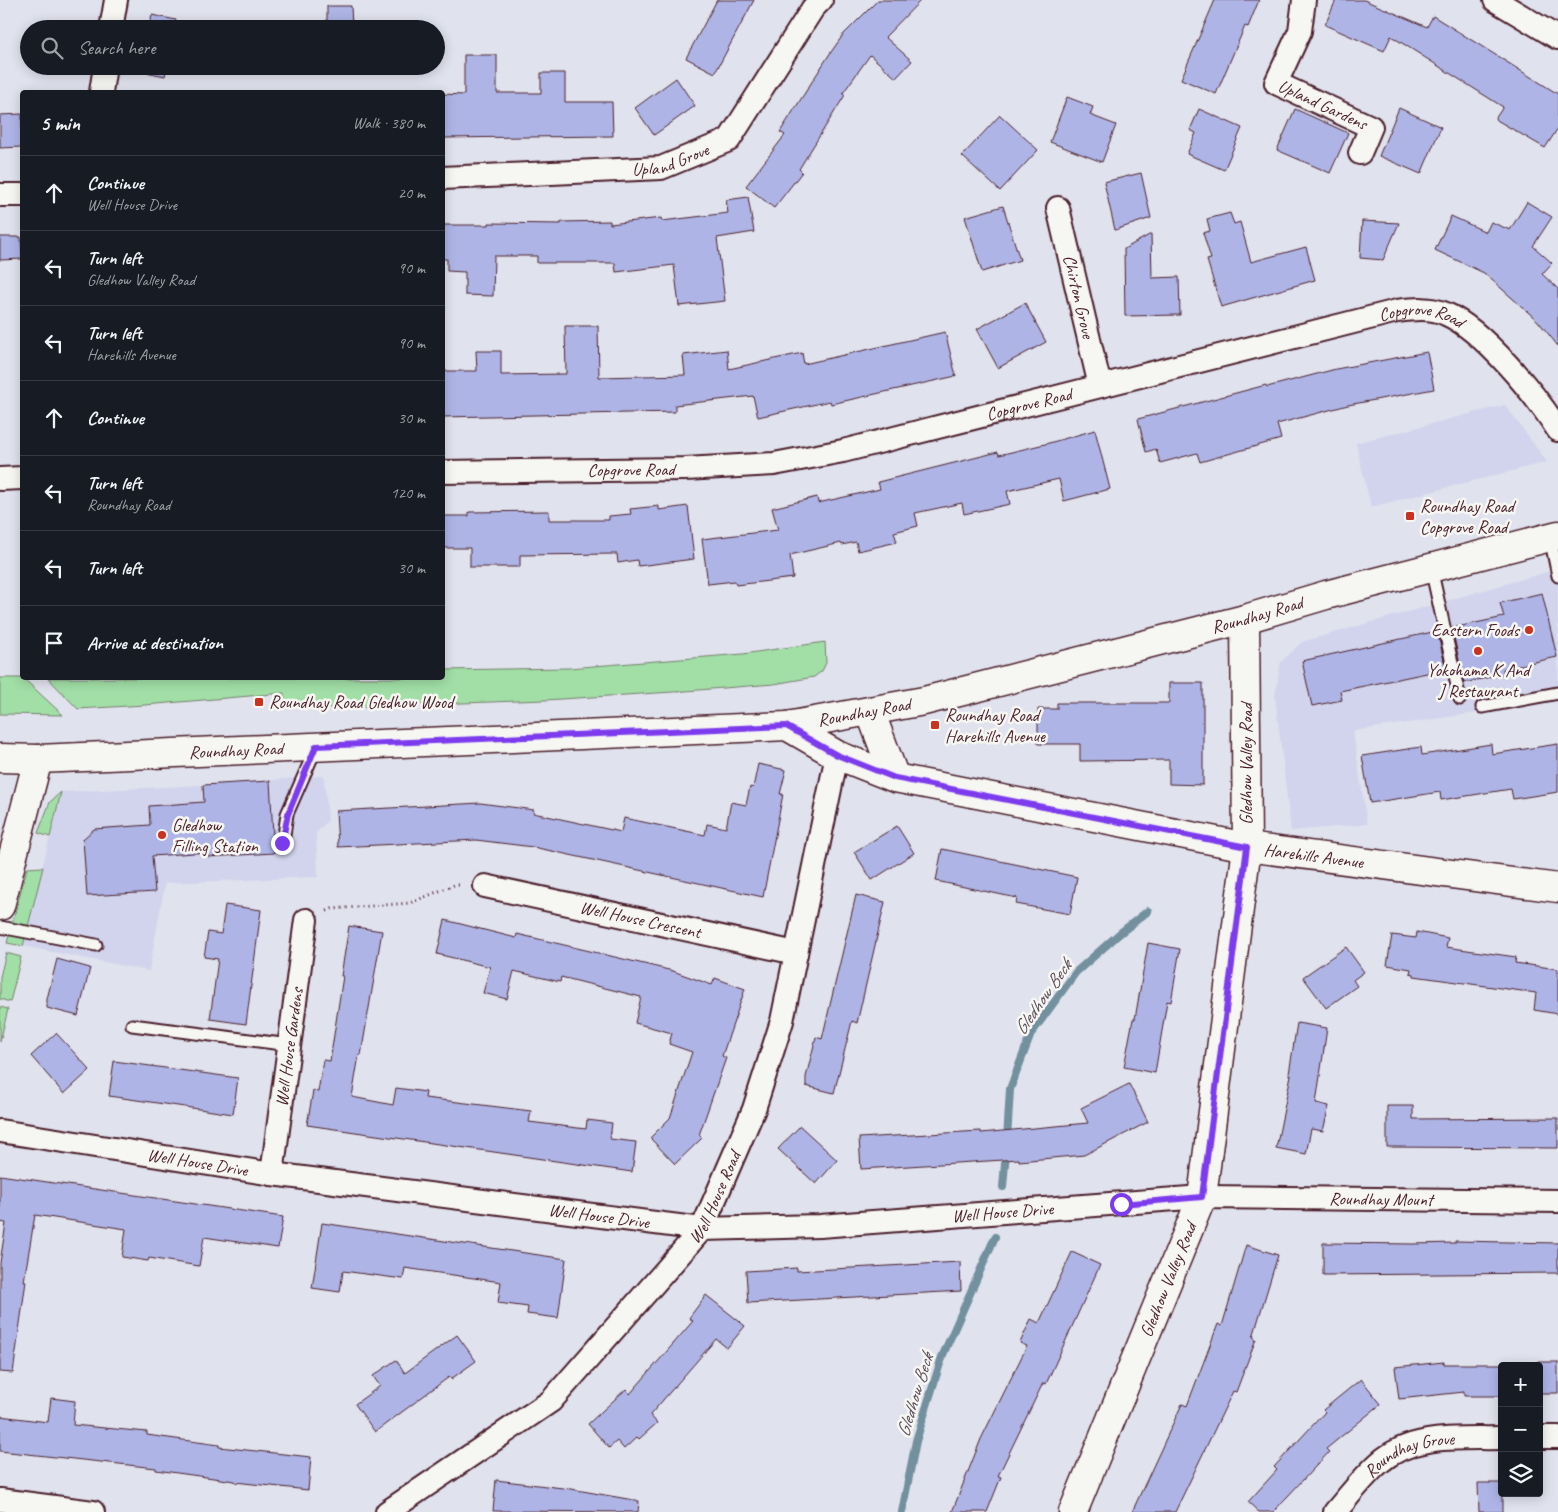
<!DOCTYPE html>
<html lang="en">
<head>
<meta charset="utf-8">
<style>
	:root { --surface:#171b24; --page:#20242c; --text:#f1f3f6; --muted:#9ea1a6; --line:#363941 }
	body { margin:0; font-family:Caveat,sans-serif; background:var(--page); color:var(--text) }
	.controls { position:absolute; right:15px; bottom:15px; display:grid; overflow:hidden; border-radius:5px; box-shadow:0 2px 12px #0003 }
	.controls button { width:45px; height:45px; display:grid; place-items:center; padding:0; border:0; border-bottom:1px solid var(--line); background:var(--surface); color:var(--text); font:25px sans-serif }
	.stop { position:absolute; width:15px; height:15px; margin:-11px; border:4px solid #7c3aed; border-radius:50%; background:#fff }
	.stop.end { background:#7c3aed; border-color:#fff; box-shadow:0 1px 5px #0008 }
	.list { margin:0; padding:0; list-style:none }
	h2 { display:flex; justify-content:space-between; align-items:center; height:65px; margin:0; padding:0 20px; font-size:21px }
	h2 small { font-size:16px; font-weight:400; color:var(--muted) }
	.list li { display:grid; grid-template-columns:32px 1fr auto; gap:15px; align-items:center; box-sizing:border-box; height:75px; padding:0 20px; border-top:1px solid var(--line) }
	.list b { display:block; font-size:19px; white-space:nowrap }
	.list p { margin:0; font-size:16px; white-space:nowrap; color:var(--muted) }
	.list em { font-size:16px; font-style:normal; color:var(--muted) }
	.icon { flex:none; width:28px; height:28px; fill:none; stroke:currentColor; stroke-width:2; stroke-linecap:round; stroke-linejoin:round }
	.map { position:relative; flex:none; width:1558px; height:1512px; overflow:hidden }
	.search { position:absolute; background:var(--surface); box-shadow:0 2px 12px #0003; left:20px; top:20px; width:425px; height:55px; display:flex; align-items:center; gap:12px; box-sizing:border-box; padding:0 18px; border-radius:28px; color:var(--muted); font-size:19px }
	.panel { position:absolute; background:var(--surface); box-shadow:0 2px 12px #0003; left:20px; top:90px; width:425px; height:590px; border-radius:5px }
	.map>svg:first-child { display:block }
</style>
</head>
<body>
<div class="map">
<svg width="1558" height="1512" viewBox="0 0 1558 1512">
	<rect width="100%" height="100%" fill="#e0e2ee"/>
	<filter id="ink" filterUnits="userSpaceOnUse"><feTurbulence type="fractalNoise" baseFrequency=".02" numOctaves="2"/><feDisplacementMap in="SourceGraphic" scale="10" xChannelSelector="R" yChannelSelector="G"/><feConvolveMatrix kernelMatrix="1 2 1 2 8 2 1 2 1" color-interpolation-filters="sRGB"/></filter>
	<g filter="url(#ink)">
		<path fill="#d1d4ec" d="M1505,405L1547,462L1371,507L1356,443Z
			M1558,569V701L1353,731L1367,824L1291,831L1275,696L1281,662L1302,642Z
			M324,776L328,820L316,833L318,877L165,883L149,971L23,946L61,792L203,785Z"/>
		<path fill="#a1dfa7" stroke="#767f69" d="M825,642L826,663L822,671L814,677L774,684L673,692L545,700L325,708L284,703V693L145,705L78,709L48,678H442L443,670L569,668L743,654Z
			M0,678H23L63,715L0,714Z
			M61,792L50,837L38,833L50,802Z
			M43,867L23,946L7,943L27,868Z
			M6,953L21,957L10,1002L0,999V977Z
			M0,1007L8,1009L0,1042Z"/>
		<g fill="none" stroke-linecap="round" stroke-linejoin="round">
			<path stroke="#72909e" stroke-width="8" d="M1007,1140L1010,1089L1031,1034L1076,972L1119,934L1148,911
				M1003,1187L1006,1152
				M902,1512L916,1441L942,1357L995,1237"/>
		</g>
		<path fill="#aeb5e6" stroke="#4a1f2b" d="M717,0H754L715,73L686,58Z
			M878,0H921L885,37L912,61L896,78L870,55L843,93L845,95L799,169L802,172L774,208L746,186L785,135L780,132L829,55L843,35Z
			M1215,0H1259L1248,27L1245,26L1216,94L1181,79Z
			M1336,0H1364L1427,27L1433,16L1558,94V128L1545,148L1495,119L1503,107L1391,36L1384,51L1325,25Z
			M327,6H351L352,27H327Z
			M152,15L176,20L174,29H149Z
			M464,55H497V93H541V73H565V102H612L613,136L442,138V94L464,95Z
			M142,66H167L165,76L141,71Z
			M676,78L695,106L654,135L635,108Z
			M1067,97L1093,107L1090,115L1116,125L1102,162L1050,142Z
			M1399,108L1441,127L1421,174L1379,156Z
			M1199,109L1242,128L1224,170L1187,154L1196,133L1190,130Z
			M1295,109L1348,133L1330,173L1277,150Z
			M22,114V147L0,148V115Z
			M1000,115L1038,150L1000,191L962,156Z
			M1141,173L1151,218L1115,230L1104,182Z
			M748,197L754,232L717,238L725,301L679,306L674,265L616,272L615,263H537V256H494L493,296L465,295V272L447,271V259H442V225H489V223L561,224V222L610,221V224L661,218L662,221L728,213L726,200Z
			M1527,202L1552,217L1533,246L1552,263L1542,274L1558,289V346L1538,321L1484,273L1435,250L1451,216L1486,232L1491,222L1510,230Z
			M1003,206L1020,260L982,272L965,217Z
			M1230,213L1234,224L1240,222L1251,262L1306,247L1315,280L1221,307L1207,260L1211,259L1203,233L1210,231L1207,219Z
			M1362,221L1399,223L1383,260L1360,258Z
			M1151,234L1152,278L1179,277L1180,315L1125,316L1124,249Z
			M0,237H21L22,259L0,260Z
			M1025,303L1046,342L998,368L977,329Z
			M565,326H598L599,377L685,375L683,355L727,350L729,369L802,353L804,364L945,332L956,376L831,404L830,401L758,417L753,396L675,405V412L442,417V371H477L476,351H501V375L566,374Z
			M1427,352L1434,389L1348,405L1277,424L1281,439L1200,462L1197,453L1160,463L1156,449L1146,452L1138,419L1266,385L1267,387L1336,369Z
			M1095,430L1110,489L1064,501L1059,479L1007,491L1010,504L964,514L962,503L915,513L918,526L894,532L897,542L858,551L856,542L842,545L841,543L790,555L793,578L736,585L735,581L708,584L702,539L778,530L772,508L817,497L818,503L880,489L878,482L998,452L999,455L1049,443Z
			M659,506V510L688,506L694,559L638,566L637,560L618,563L617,554L520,555V567H470V548H442V516H469V512L549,511V520H609V516L631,514L630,509Z
			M1542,593L1557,657L1503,669L1504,674L1464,683L1452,628L1504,617L1500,603Z
			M1437,631L1446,669L1340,691L1342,700L1312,706L1302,661Z
			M1169,683H1203V785L1169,784V760L1080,761V744H1038V709H1057V703H1169Z
			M1491,744L1492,754L1558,744V792L1513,799L1511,789L1441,800L1440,792L1370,803L1362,756L1421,747L1422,755Z
			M758,764L786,770L780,794H783L763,897L533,847L476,840L338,847L336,811L480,803L534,810L533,813L621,832L624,818L705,835L707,824L726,828L731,802L746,805L750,787L753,788Z
			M270,781L274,853L208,857V852L152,856L155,892L87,896L83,839L94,829L150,825L149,806L204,802L203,785Z
			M897,826L914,853L872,880L854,852Z
			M942,849L1077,877L1070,914L1016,904L1017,898L936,881Z
			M856,895L885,902L857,1023L852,1021L834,1093L806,1086V1077L816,1037L822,1039Z
			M225,905L261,910L246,1024L210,1019L218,959L204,957L208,932L221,934Z
			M445,920L516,938L517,934L594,952L673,971L712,985L715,978L745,989L722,1056L726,1058L699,1135L702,1138L675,1164L650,1138L670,1118L692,1052L669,1044L672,1033L635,1023L641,997L561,977L560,982L514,971L507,999L483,993L490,967L437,954Z
			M349,926L382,931L361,1055H359L352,1097L393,1105L396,1088L426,1092L425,1098L531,1111L529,1122L586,1129L587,1120L612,1123L610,1139L636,1142L632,1172L307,1125L313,1091L318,1092L323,1060L330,1061L343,976H341Z
			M1417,932L1448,938L1446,947L1516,957L1515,963L1558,969V1014L1534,1010L1536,993L1414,976V974L1410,973L1411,969L1387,965L1392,935L1416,938Z
			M1148,943L1180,949L1171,1002L1167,1001L1155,1073L1124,1067L1133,1019H1135Z
			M1346,947L1364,972L1353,980L1357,986L1326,1008L1303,977Z
			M57,959L90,968L78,1016L47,1008V999Z
			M1297,1023L1327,1028L1316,1103L1329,1106L1323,1131L1311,1129L1306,1154L1276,1148L1291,1075L1289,1074Z
			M56,1033L90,1070L64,1094L31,1056Z
			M114,1061L238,1078L233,1114L109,1096Z
			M1129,1084L1148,1122L1084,1155L1019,1161V1159L861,1169L859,1138L981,1131V1133L1088,1123L1081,1108Z
			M1387,1106H1413V1119L1558,1118V1148L1387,1147Z
			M800,1126L837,1160L816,1184L778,1149Z
			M0,1175L283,1217L278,1248L204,1237L199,1266L149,1258L148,1261L122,1257L126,1229L35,1215L24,1281H26L13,1373L0,1372V1263L6,1223L0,1222Z
			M322,1223L566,1259L558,1318L527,1314L528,1307L498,1303L501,1282L405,1268L403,1279L343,1271L340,1292L312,1288Z
			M1455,1241L1558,1243V1273L1323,1275V1243L1414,1244L1455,1243Z
			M1246,1245L1278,1255L1253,1337L1256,1339L1236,1392L1233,1391L1175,1512H1132L1182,1404L1187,1406L1218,1324L1222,1326Z
			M1072,1252L1100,1265L1046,1384L1043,1383L998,1476L1001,1477L987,1512H952L981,1439L1027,1346L1020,1343L1031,1319L1039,1323Z
			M960,1262L961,1291L748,1303L746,1271L797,1268V1271Z
			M706,1295L745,1326L727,1348L716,1339L650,1415L657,1423L639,1439L637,1437L624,1449L617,1441L609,1448L588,1424L626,1389L630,1394L693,1321L689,1318Z
			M457,1335L476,1361L451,1379L449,1377L375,1432L355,1404L380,1386L373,1376L396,1360L405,1373Z
			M1444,1362V1364H1536V1362H1558V1393H1539V1366H1502V1396H1464V1392L1399,1399L1395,1367Z
			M1361,1379L1381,1404L1326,1449L1329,1452L1273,1512H1259L1248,1502L1277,1470L1274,1467L1325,1412L1323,1410Z
			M51,1398L75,1401L73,1425L147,1432V1435L219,1445V1447L311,1457L308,1490L235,1482V1481L156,1470V1468L0,1451V1416L48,1422Z
			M496,1480L571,1489L639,1501L638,1512L493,1511Z
			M1478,1483H1502V1512H1479Z"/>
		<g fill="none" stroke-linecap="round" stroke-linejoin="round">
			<g stroke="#4a1f2b" stroke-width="15">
				<path id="service" d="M1550,537L1558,576
					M1431,568L1460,699
					M1482,707L1558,693
					M283,843L287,814L316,748
					M0,927L96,945
					M132,1025L290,1045"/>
			</g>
			<g stroke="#4a1f2b" stroke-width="26">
				<g id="minor">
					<path id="s1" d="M1304,0L1300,31L1276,83L1371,127L1360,153"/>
					<path d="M1495,0L1558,38"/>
					<path d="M111,29L116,0"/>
					<path d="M101,92L105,66"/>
					<path id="s2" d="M442,178L661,168L729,140L813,8L821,0"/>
					<path d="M0,195H22"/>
					<path id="s3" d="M1058,208L1100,386"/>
					<path id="s4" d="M442,472L685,469L774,464L843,451L1397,311C1413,309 1431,307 1446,314C1483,330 1536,395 1558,430"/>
					<path d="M0,479L22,478"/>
					<path id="s5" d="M485,886L796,953"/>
					<path id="s6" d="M0,1131L272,1174L702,1229L820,1226L1202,1197L1558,1201"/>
					<path id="s7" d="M272,1174L306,920"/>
					<path d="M1539,1437H1558"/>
					<path d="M0,1500L93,1512"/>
					<path id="s8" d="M387,1512L551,1401L702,1229L754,1109L782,1021L837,755"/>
					<path id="s9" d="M1335,1512C1349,1496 1363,1477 1379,1463C1412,1433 1461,1439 1502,1438"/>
				</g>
			</g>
			<g stroke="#4a1f2b" stroke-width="31">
				<g id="tertiary">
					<path d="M870,711L895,778"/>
					<path id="s10" d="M787,726L837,755L895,778L1247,847L1558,888"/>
					<path id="s11" d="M0,758L38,759L787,726L924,701L1245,619L1326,595L1558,535"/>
					<path d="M0,906L38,759"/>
					<path id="s12" d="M1073,1512L1202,1197L1247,847L1245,619"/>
				</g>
			</g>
			<path stroke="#4a1f2b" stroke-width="3" stroke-dasharray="1 4" stroke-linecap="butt" d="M327,911L332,909L410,903L454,885H462"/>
			<use href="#service" stroke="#f6f6f2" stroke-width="11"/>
			<use href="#minor" stroke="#f6f6f2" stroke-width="22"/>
			<use href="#tertiary" stroke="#f6f6f2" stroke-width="28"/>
		</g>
	</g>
	<g fill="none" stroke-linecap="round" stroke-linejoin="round" filter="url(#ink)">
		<path stroke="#7c3aed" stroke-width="6" d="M282,843L288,814L316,746L786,726L837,755L895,778L1247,847L1202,1197L1121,1204"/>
	</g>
	<g fill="#c8321e" stroke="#f6f6f2" stroke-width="2">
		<rect x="1405" y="511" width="10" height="10" rx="2.5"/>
		<circle cx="1529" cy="630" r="5"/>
		<circle cx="1478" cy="651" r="5"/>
		<rect x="254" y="697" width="10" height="10" rx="2.5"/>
		<rect x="930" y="720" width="10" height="10" rx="2.5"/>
		<circle cx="162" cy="835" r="5"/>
	</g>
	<g text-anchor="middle" stroke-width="5" stroke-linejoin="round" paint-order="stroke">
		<g font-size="18" fill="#4a1f2b" stroke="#f6f6f2">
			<text dy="6" stroke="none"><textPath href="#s1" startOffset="140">Upland Gardens</textPath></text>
			<text dy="6" stroke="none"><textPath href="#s2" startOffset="230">Upland Grove</textPath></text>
			<text dy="6" stroke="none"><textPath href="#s3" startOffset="91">Chirton Grove</textPath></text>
			<text dy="6" stroke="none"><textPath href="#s4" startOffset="999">Copgrove Road</textPath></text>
			<text dy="6" stroke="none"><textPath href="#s4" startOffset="594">Copgrove Road</textPath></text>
			<text dy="6" stroke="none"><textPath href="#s4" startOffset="189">Copgrove Road</textPath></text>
			<text dy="6" stroke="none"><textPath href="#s11" startOffset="1271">Roundhay Road</textPath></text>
			<text dy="6" stroke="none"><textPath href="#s11" startOffset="866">Roundhay Road</textPath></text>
			<text dy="6" stroke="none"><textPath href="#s11" startOffset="236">Roundhay Road</textPath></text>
			<text transform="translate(1246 764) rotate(-90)" y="6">Gledhow Valley Road</text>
			<text dy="6" stroke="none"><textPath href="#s10" startOffset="546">Harehills Avenue</textPath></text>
			<text dy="6" stroke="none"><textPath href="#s5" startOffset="159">Well House Crescent</textPath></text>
			<text dy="6" stroke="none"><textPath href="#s7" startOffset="128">Well House Gardens</textPath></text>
			<text dy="6" stroke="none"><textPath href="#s6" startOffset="200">Well House Drive</textPath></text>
			<text dy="6" stroke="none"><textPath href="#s8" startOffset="461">Well House Road</textPath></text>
			<text dy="6" stroke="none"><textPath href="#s6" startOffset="1389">Roundhay Mount</textPath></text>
			<text dy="6" stroke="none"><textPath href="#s6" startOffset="1010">Well House Drive</textPath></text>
			<text dy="6" stroke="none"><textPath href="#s6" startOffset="605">Well House Drive</textPath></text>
			<text dy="6" stroke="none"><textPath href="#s12" startOffset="251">Gledhow Valley Road</textPath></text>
			<text dy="6" stroke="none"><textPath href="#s9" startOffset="98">Roundhay Grove</textPath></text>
		</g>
		<g font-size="18" fill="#4a1f2b" stroke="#f6f6f2" text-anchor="start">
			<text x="1420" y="512">Roundhay Road<tspan x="1420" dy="21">Copgrove Road</tspan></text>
			<text x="1519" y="636" text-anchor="end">Eastern Foods</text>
			<text x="1478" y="676" text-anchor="middle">Yokohama K And<tspan x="1478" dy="21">J Restaurant</tspan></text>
			<text x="269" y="708">Roundhay Road Gledhow Wood</text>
			<text x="945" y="721">Roundhay Road<tspan x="945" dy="21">Harehills Avenue</tspan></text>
			<text x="172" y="831">Gledhow<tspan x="172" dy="21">Filling Station</tspan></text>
		</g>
		<g font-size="19" font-style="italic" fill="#5b4e5b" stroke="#f6f6f2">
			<text transform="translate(1042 997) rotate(-55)" y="7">Gledhow Beck</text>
			<text transform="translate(914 1395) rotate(-73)" y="7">Gledhow Beck</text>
		</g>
	</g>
</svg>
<div class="controls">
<button>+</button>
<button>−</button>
<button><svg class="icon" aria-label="layers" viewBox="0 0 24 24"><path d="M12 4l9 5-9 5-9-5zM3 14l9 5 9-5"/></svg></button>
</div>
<div class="stop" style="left:1121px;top:1204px"></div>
<div class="stop end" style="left:282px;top:843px"></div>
<div class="search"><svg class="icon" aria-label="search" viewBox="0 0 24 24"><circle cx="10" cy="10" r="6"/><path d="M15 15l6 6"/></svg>Search here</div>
<section class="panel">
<h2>5 min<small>Walk · 380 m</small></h2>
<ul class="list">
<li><svg class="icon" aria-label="ahead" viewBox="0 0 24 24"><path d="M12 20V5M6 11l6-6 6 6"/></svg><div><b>Continue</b><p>Well House Drive</p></div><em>20 m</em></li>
<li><svg class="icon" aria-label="left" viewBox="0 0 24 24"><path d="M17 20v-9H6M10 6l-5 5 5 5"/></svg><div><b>Turn left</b><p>Gledhow Valley Road</p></div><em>90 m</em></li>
<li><svg class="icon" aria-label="left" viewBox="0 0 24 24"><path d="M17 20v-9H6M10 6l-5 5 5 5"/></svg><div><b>Turn left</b><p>Harehills Avenue</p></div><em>90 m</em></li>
<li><svg class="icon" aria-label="ahead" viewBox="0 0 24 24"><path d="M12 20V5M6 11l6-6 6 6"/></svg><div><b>Continue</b></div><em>30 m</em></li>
<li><svg class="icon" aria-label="left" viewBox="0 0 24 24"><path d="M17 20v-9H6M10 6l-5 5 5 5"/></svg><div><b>Turn left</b><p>Roundhay Road</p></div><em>120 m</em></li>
<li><svg class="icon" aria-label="left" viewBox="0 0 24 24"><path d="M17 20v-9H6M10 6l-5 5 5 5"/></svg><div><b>Turn left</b></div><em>30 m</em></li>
<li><svg class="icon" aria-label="arrive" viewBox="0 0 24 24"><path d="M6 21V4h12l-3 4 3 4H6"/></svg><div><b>Arrive at destination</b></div></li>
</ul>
</section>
</div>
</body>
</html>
